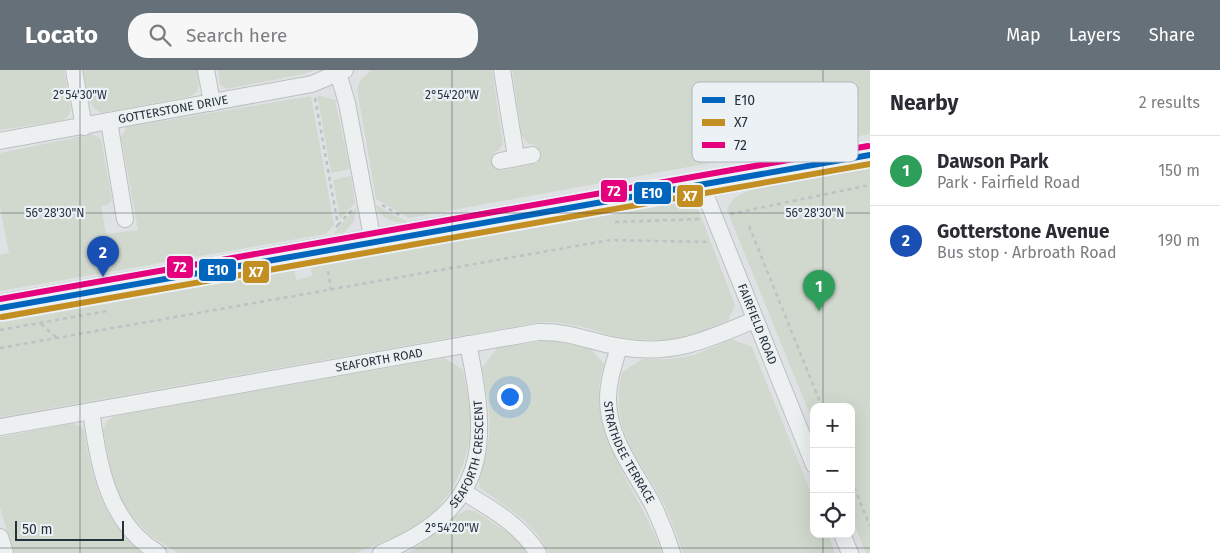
<!DOCTYPE html>
<html lang="en">
<head>
<meta charset="utf-8">
<style>
	:root { --surface:#fff; --page:#f7f7f7; --text:#2b2b33; --muted:#7c7c81; --line:#e1e1e2; --accent:#657078 }
	body { margin:0; font-family:"Fira Sans",sans-serif; background:var(--page); color:var(--text) }
	.controls { position:absolute; right:15px; bottom:15px; display:grid; overflow:hidden; border-radius:10px; box-shadow:0 5px 20px #0002 }
	.controls button { width:45px; height:45px; display:grid; place-items:center; padding:0; border:0; border-bottom:1px solid var(--line); background:var(--surface); color:var(--text); font:25px sans-serif }
	.scale { position:absolute; left:15px; bottom:12px; width:109px; box-sizing:border-box; padding-left:5px; border:2px solid #24323e; border-top:0; font-size:14px; line-height:18px; white-space:nowrap; color:#24323e; -webkit-text-stroke:4px #ebf1f5; paint-order:stroke }
	.you { position:absolute; left:509px; top:326px; width:18px; height:18px; margin:-12px; border:4px solid #fff; border-radius:50%; background:#1a73e8; box-shadow:0 0 0 8px #1a73e833 }
	.badge { display:grid; place-items:center; width:32px; height:32px; border-radius:50%; background:var(--accent); color:#fff; font-size:16px; font-weight:700 }
	.pin { position:absolute; translate:-50% -41px; filter:drop-shadow(0 1px 2px #0008) }
	.pin::after { content:''; position:absolute; top:26px; width:18px; height:15px; background:inherit; clip-path:polygon(0 0,100% 0,50% 100%) }
	.list { margin:0; padding:0; list-style:none }
	h2 { display:flex; justify-content:space-between; align-items:center; height:65px; margin:0; padding:0 20px; font-size:21px }
	h2 small { font-size:16px; font-weight:400; color:var(--muted) }
	.list li { display:grid; grid-template-columns:32px 1fr auto; gap:15px; align-items:center; box-sizing:border-box; height:70px; padding:0 20px; border-top:1px solid var(--line) }
	.list b { display:block; font-size:19px; white-space:nowrap }
	.list p { margin:0; font-size:16px; white-space:nowrap; color:var(--muted) }
	.list em { font-size:16px; font-style:normal; color:var(--muted) }
	.icon { flex:none; width:28px; height:28px; fill:none; stroke:currentColor; stroke-width:2; stroke-linecap:round; stroke-linejoin:round }
	.map { position:relative; flex:none; width:870px; height:483px; overflow:hidden }
	header { display:flex; align-items:center; gap:30px; box-sizing:border-box; height:70px; padding:0 25px; background:var(--accent); color:#fff }
	header strong { font-size:24px }
	nav { display:flex; gap:28px; margin-inline-start:auto; font-size:18px }
	.search { width:350px; height:45px; background:var(--page); display:flex; align-items:center; gap:12px; box-sizing:border-box; padding:0 18px; border-radius:20px; color:var(--muted); font-size:19px }
	main { display:flex }
	aside { flex:1; background:var(--surface) }
	.map>svg:first-child { display:block }
</style>
</head>
<body>
<header>
<strong>Locato</strong>
<div class="search"><svg class="icon" aria-label="search" viewBox="0 0 24 24"><circle cx="10" cy="10" r="6"/><path d="M15 15l6 6"/></svg>Search here</div>
<nav><a>Map</a><a>Layers</a><a>Share</a></nav>
</header>
<main>
<div class="map">
<svg width="870" height="483" viewBox="0 0 870 483">
	<rect width="100%" height="100%" fill="#dfe2e4"/>
	<path fill="#d1d9ce" d="M0,0H64L71,39L69,45L64,50L0,60Z
		M83,0H197L199,15L197,22L191,26L102,43C85,37 86,16 83,0Z
		M218,0H315L304,4L227,19L220,15Z
		M372,0H492L503,74L499,80L494,82L498,101L538,93L535,75L527,73L522,66L512,0H870V64L409,148L376,129L357,19L361,9Z
		M317,25L335,30L350,99L331,103Z
		M311,26L334,155L326,164L0,221V185L9,183L0,137V83L93,64L101,69L112,130L108,135L101,136L106,164L138,160L121,67L127,57Z
		M870,95V483H866L851,447V337H814V355L727,140C734,122 751,119 768,117V113Z
		M351,106L355,133L340,149L333,110Z
		M674,130L687,132L699,141L735,235L728,251C713,256 699,264 684,268C671,272 625,270 611,266C586,257 568,252 540,252L0,347V250L294,197L296,210L312,206L310,194Z
		M374,134L408,152C393,154 381,148 374,134Z
		M357,136L354,151L345,162L333,164Z
		M732,269L752,277L814,430V464H828L835,483H683C677,468 672,451 665,436C640,387 608,362 622,302L643,289H669L694,285Z
		M542,271H568L590,278L604,294C602,303 599,312 599,321C597,379 644,429 662,483H549L537,464L523,449L480,418C476,403 485,387 488,372C492,347 487,323 482,298L497,278Z
		M445,288L463,300L471,344L470,369L464,393L452,420L434,442L407,462L356,483H178L151,466L130,444L115,418L103,361L106,352L114,346Z
		M73,353L84,359C91,407 103,452 142,483H14L0,438V367Z
		M468,440L475,441L515,467L526,483H406C429,474 446,446 468,440Z"/>
	<g fill="none" stroke-linecap="round" stroke-linejoin="round">
		<g stroke="#bdc0c2" stroke-width="18">
			<g id="street">
				<path d="M74,0L84,57"/>
				<path d="M206,0L212,33"/>
				<path d="M502,0L516,87"/>
				<path d="M338,3L347,33L373,172"/>
				<path d="M109,51L125,149"/>
				<path id="s1" d="M0,71L312,14L345,0"/>
				<path d="M500,91L532,85"/>
				<path id="s2" d="M701,114L814,395"/>
				<path id="s3" d="M619,277C614,294 608,311 608,329C608,370 636,402 654,437C661,452 667,467 672,483"/>
				<path d="M91,341C99,395 107,452 158,483"/>
				<path id="s4" d="M0,357L538,262C572,261 589,272 621,277C672,286 707,270 754,250"/>
				<path d="M464,422C493,440 519,454 538,483"/>
				<path d="M842,464L850,483"/>
				<path d="M0,467L5,483"/>
				<path id="s5" d="M381,483C488,438 490,377 468,274"/>
			</g>
		</g>
		<g stroke="#babfc2" stroke-width="28">
			<path id="primary" d="M0,238L870,85"/>
		</g>
		<path stroke="#bdc2c4" stroke-width="2.5" stroke-dasharray="4 4" stroke-linecap="butt" d="M315,28L338,155L334,159
			M382,135L403,147
			M730,144L870,115
			M615,152L700,149
			M338,155L352,140
			M749,156L822,337
			M328,201L331,220
			M41,254L58,269
			M0,260L107,241
			M0,278L610,170L709,172
			M851,410L870,456"/>
		<use href="#street" stroke="#edf0f1" stroke-width="16"/>
		<use href="#primary" stroke="#f3f4f5" stroke-width="26"/>
		<g stroke="#ebf1f5" stroke-width="10">
			<path id="bus-1" d="M0,238L870,85"/>
		</g>
		<g stroke="#ebf1f5" stroke-width="10">
			<path id="bus-2" d="M2,247L870,94"/>
		</g>
		<g stroke="#ebf1f5" stroke-width="10">
			<path id="bus-3" d="M0,229L868,76"/>
		</g>
		<use href="#bus-1" stroke="#0065bd" stroke-width="6"/>
		<use href="#bus-2" stroke="#c48f22" stroke-width="6"/>
		<use href="#bus-3" stroke="#e5007d" stroke-width="6"/>
	</g>
	<path fill="none" stroke="#24323e" stroke-width="1" stroke-opacity="0.45" d="M80,0V483M452,0V483M823,0V337M0,143H870M823,464V483M0,478H870"/>
	<g text-anchor="middle" stroke-width="4.5" stroke-linejoin="round" paint-order="stroke">
		<g font-size="12" fill="#24323e" stroke="#ebf1f5">
			<text dy="4" stroke="none"><textPath href="#s1" startOffset="176">GOTTERSTONE DRIVE</textPath></text>
			<text dy="4" stroke="none"><textPath href="#s2" startOffset="151">FAIRFIELD ROAD</textPath></text>
			<text dy="4" stroke="none"><textPath href="#s4" startOffset="385">SEAFORTH ROAD</textPath></text>
			<text dy="4" stroke="none"><textPath href="#s3" startOffset="111">STRATHDEE TERRACE</textPath></text>
			<text dy="4" stroke="none"><textPath href="#s5" startOffset="142">SEAFORTH CRESCENT</textPath></text>
		</g>
	</g>
	<rect x="692" y="12" width="166" height="80" rx="8" fill="#ebf1f5" stroke="#afb8be" stroke-width="1"/>
	<rect x="702" y="27" width="23" height="6" fill="#0065bd"/>
	<rect x="702" y="49" width="23" height="7" fill="#c48f22"/>
	<rect x="702" y="72" width="23" height="6" fill="#e5007d"/>
	<g font-size="14" fill="#24323e">
		<text x="734" y="35">E10</text>
		<text x="734" y="57">X7</text>
		<text x="734" y="80">72</text>
	</g>
	<g font-size="12" text-anchor="middle" fill="#24323e" stroke="#ebf1f5" stroke-width="4.5" stroke-linejoin="round" paint-order="stroke">
		<text x="80" y="29">2°54'30"W</text>
		<text x="452" y="29">2°54'20"W</text>
		<text x="55" y="147">56°28'30"N</text>
		<text x="815" y="147">56°28'30"N</text>
		<text x="452" y="462">2°54'20"W</text>
	</g>
	<g stroke="#ebf1f5" stroke-width="2">
		<rect x="600" y="109" width="28" height="24" rx="5" fill="#e5007d"/>
		<rect x="633" y="111" width="39" height="24" rx="5" fill="#0065bd"/>
		<rect x="676" y="114" width="28" height="24" rx="5" fill="#c48f22"/>
		<rect x="166" y="185" width="28" height="24" rx="5" fill="#e5007d"/>
		<rect x="198" y="188" width="39" height="24" rx="5" fill="#0065bd"/>
		<rect x="242" y="190" width="28" height="24" rx="5" fill="#c48f22"/>
	</g>
	<g font-size="14" text-anchor="middle" font-weight="bold" fill="#fff">
		<text x="614" y="126">72</text>
		<text x="652" y="128">E10</text>
		<text x="690" y="131">X7</text>
		<text x="180" y="202">72</text>
		<text x="218" y="205">E10</text>
		<text x="256" y="207">X7</text>
	</g>
</svg>
<div class="controls">
<button>+</button>
<button>−</button>
<button><svg class="icon" aria-label="locate" viewBox="0 0 24 24"><circle cx="12" cy="12" r="6"/><path d="M12 2v4M12 18v4M2 12h4M18 12h4"/></svg></button>
</div>
<div class="scale">50 m</div>
<div class="you"></div>
<div class="pin badge" style="left:819px;top:241px;background:#2e9e5b">1</div>
<div class="pin badge" style="left:103px;top:207px;background:#1a4fb4">2</div>
</div>
<aside>
<h2>Nearby<small>2 results</small></h2>
<ul class="list">
<li><span class="badge" style="background:#2e9e5b">1</span><div><b>Dawson Park</b><p>Park · Fairfield Road</p></div><em>150 m</em></li>
<li><span class="badge" style="background:#1a4fb4">2</span><div><b>Gotterstone Avenue</b><p>Bus stop · Arbroath Road</p></div><em>190 m</em></li>
</ul>
</aside>
</main>
</body>
</html>
